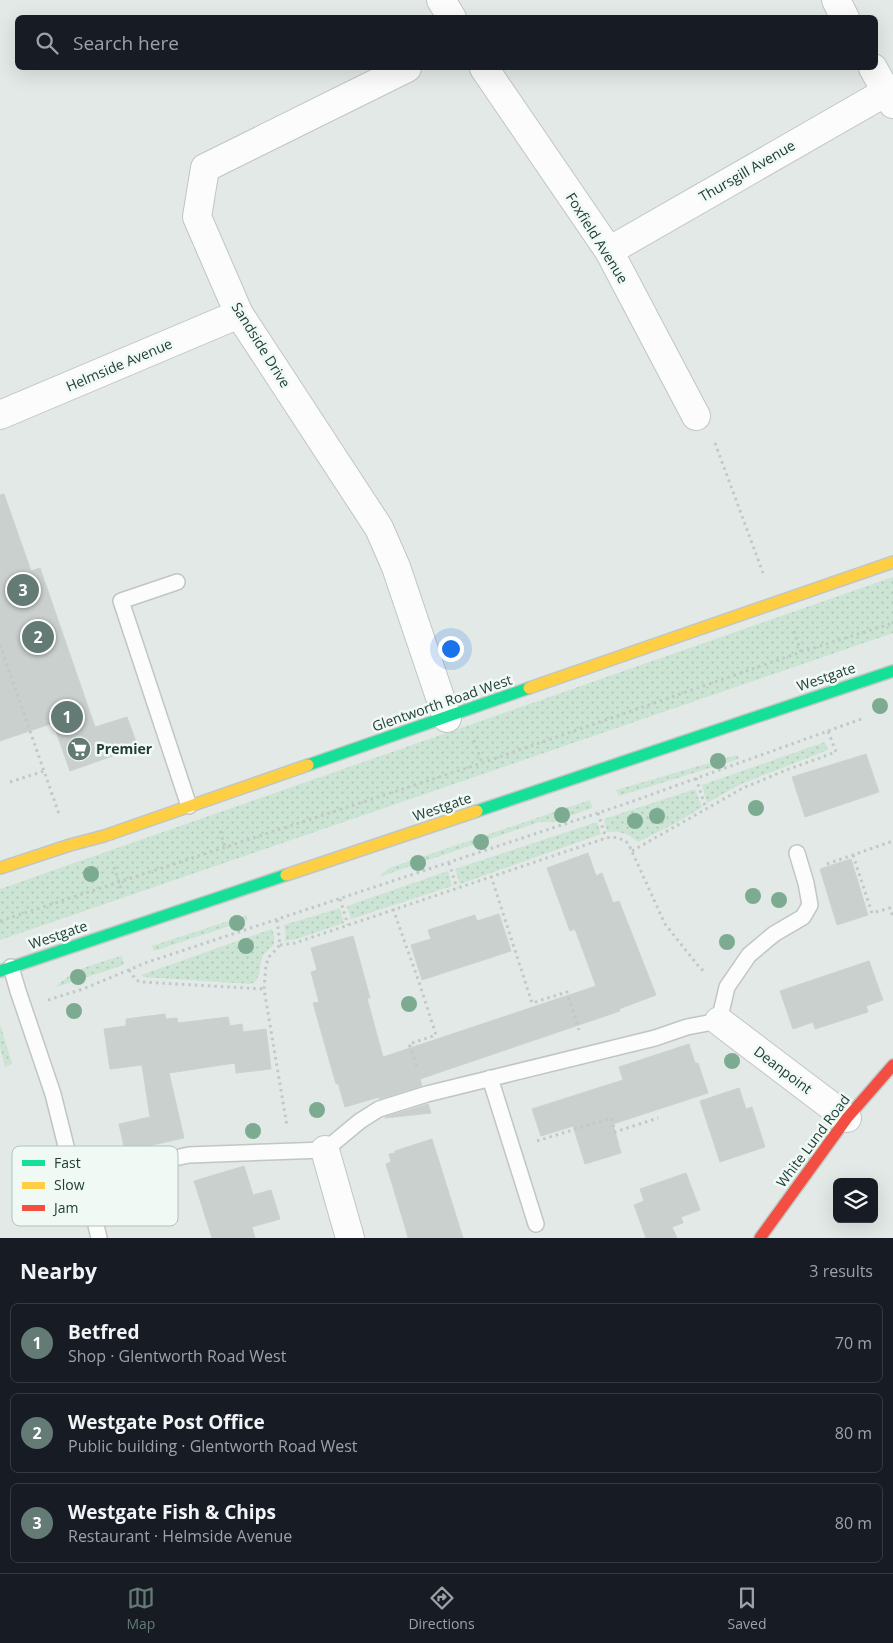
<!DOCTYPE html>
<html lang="en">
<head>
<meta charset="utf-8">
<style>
	:root { --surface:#171b24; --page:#242831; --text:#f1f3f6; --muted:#9ea1a6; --line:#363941; --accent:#647a75 }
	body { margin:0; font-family:"Open Sans",sans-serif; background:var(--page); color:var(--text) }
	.controls { position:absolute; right:15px; bottom:15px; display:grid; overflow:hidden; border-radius:8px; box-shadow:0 5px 20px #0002 }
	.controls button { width:45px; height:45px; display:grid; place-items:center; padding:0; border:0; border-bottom:1px solid var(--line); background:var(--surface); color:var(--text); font:25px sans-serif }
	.you { position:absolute; left:450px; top:648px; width:18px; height:18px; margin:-12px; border:4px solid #fff; border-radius:50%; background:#1a73e8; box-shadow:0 0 0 8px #1a73e833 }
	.badge { display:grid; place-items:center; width:32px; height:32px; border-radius:50%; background:var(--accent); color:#fff; font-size:16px; font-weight:700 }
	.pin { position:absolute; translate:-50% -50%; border:2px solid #fff; box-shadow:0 1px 5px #0006 }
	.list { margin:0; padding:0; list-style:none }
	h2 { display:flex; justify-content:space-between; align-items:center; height:65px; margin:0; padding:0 20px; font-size:21px }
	h2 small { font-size:16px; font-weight:400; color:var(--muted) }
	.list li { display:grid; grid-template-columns:32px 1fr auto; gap:15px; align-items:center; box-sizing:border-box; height:80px; margin:0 10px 10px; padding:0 10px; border:1px solid var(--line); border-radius:8px }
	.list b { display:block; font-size:19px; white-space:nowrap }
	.list p { margin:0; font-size:16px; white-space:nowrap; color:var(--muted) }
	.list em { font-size:16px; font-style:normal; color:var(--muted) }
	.icon { flex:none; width:28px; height:28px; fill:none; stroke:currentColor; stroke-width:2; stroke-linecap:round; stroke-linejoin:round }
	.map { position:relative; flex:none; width:893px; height:1238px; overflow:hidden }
	.search { position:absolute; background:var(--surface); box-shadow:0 5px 20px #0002; left:15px; right:15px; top:15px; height:55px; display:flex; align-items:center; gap:12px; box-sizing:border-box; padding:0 18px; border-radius:8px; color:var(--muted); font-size:19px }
	.sheet { height:335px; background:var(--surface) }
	nav { display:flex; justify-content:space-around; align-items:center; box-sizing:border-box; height:70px; border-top:1px solid var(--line); background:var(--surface); font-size:14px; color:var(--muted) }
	nav a { display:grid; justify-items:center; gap:2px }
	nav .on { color:var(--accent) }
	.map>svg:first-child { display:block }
</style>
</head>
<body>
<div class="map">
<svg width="893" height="1238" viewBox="0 0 893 1238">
	<defs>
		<pattern id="grass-dots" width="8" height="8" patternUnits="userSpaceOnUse" patternTransform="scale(1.25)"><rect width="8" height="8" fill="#cbe4d4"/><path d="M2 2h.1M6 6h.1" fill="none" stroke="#aec5b7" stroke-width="1.8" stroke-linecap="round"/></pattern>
	</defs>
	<rect width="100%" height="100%" fill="#e3e9e7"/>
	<path fill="url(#grass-dots)" d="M893,577V633L0,940V889Z
		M825,742L828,750L741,784L707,803L702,785Z
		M737,755L739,759L619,796L616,790Z
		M695,789L702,807L676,823L638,842C629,834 619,830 607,832L604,819Z
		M590,800L592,808L554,822H539L379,877L389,868Z
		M597,822L601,834L460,884L455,869Z
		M448,871L452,886L351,919L347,906Z
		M340,908L344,923L296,939L284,941L286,935L284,925Z
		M247,915V920L154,951L152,946Z
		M272,929C273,933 275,937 274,941C274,948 266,950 263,956C258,967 263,978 251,984L144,977L141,975Z
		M122,956L124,965L56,987C74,968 98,963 122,956Z
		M0,1024L12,1064L5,1067L0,1047Z"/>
	<path fill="#cad0ce" stroke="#cbd2d0" d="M4,494L31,571L40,568L95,727L127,717L138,747L70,771L53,723L0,741V495Z
		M866,754L879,792L805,817L792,777Z
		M588,853L596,876L602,873L613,903L619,901L656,995L619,1009L620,1011L420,1079L422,1086L379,1099V1097L345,1107L338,1083L336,1084L313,1003L319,1002L311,972L317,970L311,948L353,936L370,998H367L383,1057L596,986L575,929L570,931L547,868Z
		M851,859L868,915L837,925L820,869Z
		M499,914L511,951L422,980L411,945L431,939L428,930L475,915L477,921Z
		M869,961L883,1000L866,1006L868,1012L815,1029L813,1022L793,1029L780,991Z
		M165,1014L166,1019L177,1018L178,1023L228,1017L230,1026L242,1024L243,1032L266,1029L271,1069L236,1073L235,1063L169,1073L184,1138L125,1151L119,1124L150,1117L142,1065L110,1069L104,1029L126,1026V1019Z
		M689,1044L695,1063H698L708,1093L613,1124L621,1153L585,1164L573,1126L541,1136L532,1109L623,1080L619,1067Z
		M739,1088L746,1109L752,1107L765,1147L720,1162L700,1101Z
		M428,1104L431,1113L385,1118V1117Z
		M432,1139L463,1238H408L406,1230L386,1164L391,1162L389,1154L395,1153V1151Z
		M244,1166L253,1195L271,1190L280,1219L252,1227L255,1238H212L194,1181Z
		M686,1173L700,1210L681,1217L683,1223L672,1227L677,1238H646L634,1205L644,1201L640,1189Z"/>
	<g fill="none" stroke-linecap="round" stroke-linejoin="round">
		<g stroke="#c0c6c4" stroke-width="18">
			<path id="lane" d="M177,582L121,601L189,806
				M11,967L18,991L53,1094L67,1150L88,1192L99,1238
				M490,1078L536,1224
				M141,1165L189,1155L325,1150L360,1121L379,1109L427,1094L655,1038L687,1027L719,1021L727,987L749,955L774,934L803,917L810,905L806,883L797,853"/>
		</g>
		<g stroke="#c0c6c4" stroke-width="30">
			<path id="street" d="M441,0L452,18
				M836,0L845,18
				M407,68L205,168L197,217L239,314L379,528L396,567L447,718
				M484,68L609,251L696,416
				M873,68L893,104
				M609,251L886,92
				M0,415L239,314
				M719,1021L847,1118
				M325,1150L350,1238"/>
		</g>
		<g stroke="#bfc7c4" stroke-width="14">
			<path id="fast" d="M308,765L529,688
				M477,811L893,671
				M0,971L286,875"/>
		</g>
		<g stroke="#bfc7c4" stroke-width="14">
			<path id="slow" d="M529,688L893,562
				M0,868L70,845L104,836L308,765
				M286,875L477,811"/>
		</g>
		<g stroke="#bfc7c4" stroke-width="14">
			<path id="jam" d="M760,1238L847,1118L893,1065"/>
		</g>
		<path stroke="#c0c9c7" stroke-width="3" stroke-dasharray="2.5 4" stroke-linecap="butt" d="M715,443L763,573
			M794,631L801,652
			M0,645L59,814
			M474,740L482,763
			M696,778L706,809
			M10,782L44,771
			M598,813L606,838
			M220,831L225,847
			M632,851L743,788L789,769L836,752L828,731
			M853,855L872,913L890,908L893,917
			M449,863L457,888
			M827,864L893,841
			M114,867L123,895
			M491,876L532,1003L567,992L579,1030
			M340,899L348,925
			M393,909L419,982L436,1035L409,1044L418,1069
			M277,920L280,945L269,957L266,965L264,989L287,1126
			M0,921L482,763L801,652L893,623
			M280,945L295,943L606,838C615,836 620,838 628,843L665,924L700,968L705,972
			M129,970L136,980L141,982L264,989
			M48,1000L83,989L145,963L625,804L864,718
			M537,1141L611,1118L615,1132L658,1118"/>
		<use href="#lane" stroke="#fbfcfb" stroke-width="15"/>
		<use href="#street" stroke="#fbfcfb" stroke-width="28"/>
		<use href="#fast" stroke="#16e098" stroke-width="11"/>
		<use href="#slow" stroke="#ffcf43" stroke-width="11"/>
		<use href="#jam" stroke="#f24e42" stroke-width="11"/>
	</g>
	<g fill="#7cab91">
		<circle cx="880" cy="706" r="8"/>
		<circle cx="718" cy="761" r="8"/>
		<circle cx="756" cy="808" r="8"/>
		<circle cx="562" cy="815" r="8"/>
		<circle cx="657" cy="816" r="8"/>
		<circle cx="635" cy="821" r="8"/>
		<circle cx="481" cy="842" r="8"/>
		<circle cx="418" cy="863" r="8"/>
		<circle cx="91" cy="874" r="8"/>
		<circle cx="753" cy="896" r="8"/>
		<circle cx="779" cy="900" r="8"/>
		<circle cx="237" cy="923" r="8"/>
		<circle cx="727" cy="942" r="8"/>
		<circle cx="246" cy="946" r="8"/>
		<circle cx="78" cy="977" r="8"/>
		<circle cx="409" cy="1004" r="8"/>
		<circle cx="74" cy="1011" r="8"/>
		<circle cx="732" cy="1061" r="8"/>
		<circle cx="317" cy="1110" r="8"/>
		<circle cx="253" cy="1131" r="8"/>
	</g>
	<defs>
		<g id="supermarket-disc" transform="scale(1.25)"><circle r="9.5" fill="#647a75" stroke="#f1f9f5"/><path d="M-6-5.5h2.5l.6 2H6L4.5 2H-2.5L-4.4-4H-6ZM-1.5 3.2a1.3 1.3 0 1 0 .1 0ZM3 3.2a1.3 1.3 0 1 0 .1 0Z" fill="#fff"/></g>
	</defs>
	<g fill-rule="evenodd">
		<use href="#supermarket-disc" x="79" y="749"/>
	</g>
	<g text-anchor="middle" stroke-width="5" stroke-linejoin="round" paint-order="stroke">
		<g font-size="14" fill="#203e37" stroke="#f1f9f5">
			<text transform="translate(747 171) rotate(-30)" y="5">Thursgill Avenue</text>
			<text transform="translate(597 238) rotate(58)" y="5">Foxfield Avenue</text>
			<text transform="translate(261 345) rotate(58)" y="5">Sandside Drive</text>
			<text transform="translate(119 365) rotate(-23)" y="5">Helmside Avenue</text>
			<text transform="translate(826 677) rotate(-19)" y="5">Westgate</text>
			<text transform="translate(442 703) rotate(-19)" y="5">Glentworth Road West</text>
			<text transform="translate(442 807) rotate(-19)" y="5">Westgate</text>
			<text transform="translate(58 935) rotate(-19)" y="5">Westgate</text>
			<text transform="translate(783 1070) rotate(37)" y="5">Deanpoint</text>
			<text transform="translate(813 1141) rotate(-53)" y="5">White Lund Road</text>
		</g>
		<g font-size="14" font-weight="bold" fill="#203e37" stroke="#f1f9f5" text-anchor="start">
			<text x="96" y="754">Premier</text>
		</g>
	</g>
	<rect x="12" y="1146" width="166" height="80" rx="8" fill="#f1f9f5" stroke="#b2c1bc" stroke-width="1"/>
	<rect x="22" y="1160" width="23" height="6" fill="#16e098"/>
	<rect x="22" y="1182" width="23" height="7" fill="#ffcf43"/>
	<rect x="22" y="1205" width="23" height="6" fill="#f24e42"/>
	<g font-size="14" fill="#203e37">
		<text x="54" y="1168">Fast</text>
		<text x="54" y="1190">Slow</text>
		<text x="54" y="1213">Jam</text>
	</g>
</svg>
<div class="controls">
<button><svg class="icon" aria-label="layers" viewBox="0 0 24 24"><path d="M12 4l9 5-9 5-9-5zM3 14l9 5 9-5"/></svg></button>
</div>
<div class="you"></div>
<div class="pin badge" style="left:67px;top:717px">1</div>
<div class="pin badge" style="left:38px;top:637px">2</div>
<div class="pin badge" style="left:23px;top:590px">3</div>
<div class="search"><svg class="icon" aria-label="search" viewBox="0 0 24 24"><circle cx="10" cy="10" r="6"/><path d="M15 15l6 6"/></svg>Search here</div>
</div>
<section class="sheet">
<h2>Nearby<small>3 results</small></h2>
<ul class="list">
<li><span class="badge">1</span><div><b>Betfred</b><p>Shop · Glentworth Road West</p></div><em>70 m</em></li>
<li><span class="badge">2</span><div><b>Westgate Post Office</b><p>Public building · Glentworth Road West</p></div><em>80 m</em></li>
<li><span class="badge">3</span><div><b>Westgate Fish &amp; Chips</b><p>Restaurant · Helmside Avenue</p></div><em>80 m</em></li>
</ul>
</section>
<nav>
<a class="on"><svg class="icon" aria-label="map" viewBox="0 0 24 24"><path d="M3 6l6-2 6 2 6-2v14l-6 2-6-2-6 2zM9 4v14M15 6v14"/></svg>Map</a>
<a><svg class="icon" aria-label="directions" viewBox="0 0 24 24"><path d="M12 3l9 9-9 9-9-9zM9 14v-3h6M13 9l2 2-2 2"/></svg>Directions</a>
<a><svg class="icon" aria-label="saved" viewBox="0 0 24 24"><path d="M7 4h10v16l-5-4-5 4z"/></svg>Saved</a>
</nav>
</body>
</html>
